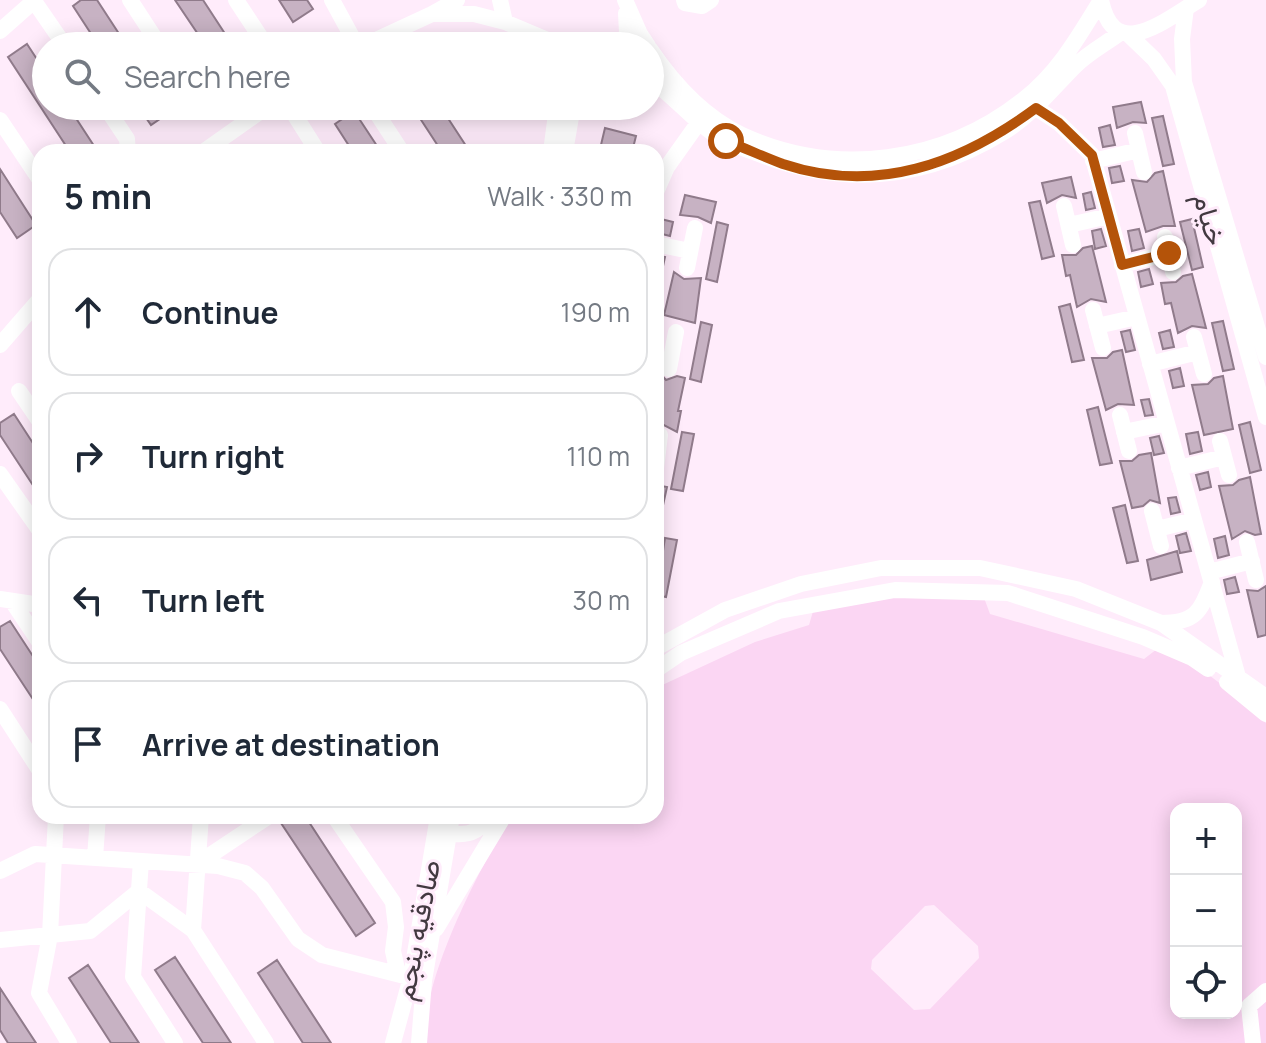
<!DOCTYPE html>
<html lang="en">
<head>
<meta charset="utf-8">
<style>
	:root { --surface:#fff; --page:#f2f2f3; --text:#1f2937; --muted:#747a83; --line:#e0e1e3 }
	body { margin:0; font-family:Manrope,Vazirmatn,sans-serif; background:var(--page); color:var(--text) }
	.controls { position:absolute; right:24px; bottom:24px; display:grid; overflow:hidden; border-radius:16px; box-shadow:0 4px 20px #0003 }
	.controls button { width:72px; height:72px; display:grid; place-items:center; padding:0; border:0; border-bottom:2px solid var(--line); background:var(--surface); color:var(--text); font:40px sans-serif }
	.stop { position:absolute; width:24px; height:24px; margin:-18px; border:6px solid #b45309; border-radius:50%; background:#fff }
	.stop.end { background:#b45309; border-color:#fff; box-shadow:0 2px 8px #0008 }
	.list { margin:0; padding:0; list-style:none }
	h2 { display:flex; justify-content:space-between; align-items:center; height:104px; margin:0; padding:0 32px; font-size:34px }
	h2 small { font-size:26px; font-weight:400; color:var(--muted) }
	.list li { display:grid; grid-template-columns:52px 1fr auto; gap:24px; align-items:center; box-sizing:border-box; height:128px; margin:0 16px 16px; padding:0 16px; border:2px solid var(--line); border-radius:24px }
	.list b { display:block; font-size:30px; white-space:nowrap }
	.list em { font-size:26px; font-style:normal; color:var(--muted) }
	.icon { flex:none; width:44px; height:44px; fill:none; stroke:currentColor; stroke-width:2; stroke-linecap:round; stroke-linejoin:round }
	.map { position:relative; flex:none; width:1266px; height:1043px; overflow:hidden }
	.search { position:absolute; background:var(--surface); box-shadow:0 4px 20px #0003; left:32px; top:32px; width:632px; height:88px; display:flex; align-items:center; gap:20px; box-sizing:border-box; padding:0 28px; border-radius:44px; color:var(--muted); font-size:30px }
	.panel { position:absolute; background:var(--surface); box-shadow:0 4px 20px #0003; left:32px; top:144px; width:632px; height:680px; border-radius:24px }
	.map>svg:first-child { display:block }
</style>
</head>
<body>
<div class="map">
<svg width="1266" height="1043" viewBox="0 0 1266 1043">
	<rect width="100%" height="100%" fill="#ffecfb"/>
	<path fill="#fbd6f3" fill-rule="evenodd" d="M983,595L990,614L1144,659L1157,649L1194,664L1237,696L1266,723V1043H426C418,986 481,864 512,816H656V685L658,687L755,642L809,625L814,608L851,599ZM1176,809H1236V1013H1176ZM934,905L978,946L979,958L930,1009L914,1010L871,969L872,960L925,906Z"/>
	<path fill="#c7b2c3" stroke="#907b8b" stroke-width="2" d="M81,0H97L127,46H99L73,6Z
		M175,0H203L233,46H206Z
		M279,0H307L313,9L293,22Z
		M27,44L46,73V106H68L98,152H70L8,57Z
		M1141,102L1146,123L1133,122L1117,128L1113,107Z
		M138,106H166L170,112L151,125Z
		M412,106H440L470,152H442Z
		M354,111L381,152H353L335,124Z
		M1163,116L1174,164L1163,166L1152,118Z
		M1110,125L1115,145L1103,147L1099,128Z
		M605,128L636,136L632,152L600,149Z
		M1120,166L1124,181L1112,183L1109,168Z
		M0,169L36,225L17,238L0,212Z
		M1163,171L1175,226H1163L1146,232L1132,180L1147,182L1155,173Z
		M1071,177L1076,198L1062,195L1047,203L1042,183Z
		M1091,192L1095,208L1086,210L1083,194Z
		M685,195L716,202L711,223L698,217L680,215Z
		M1040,201L1054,256L1042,259L1029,203Z
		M661,219L673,222L670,236L658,233Z
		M1192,219L1203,267L1192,270L1180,222Z
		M717,222L728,225L717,282L706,279Z
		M1101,229L1106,246L1095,249L1092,231Z
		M1139,229L1144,248L1132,251L1128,231Z
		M1092,246L1106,302L1091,299L1077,307L1070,275L1066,276L1062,255H1076L1083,248Z
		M656,255L665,257L660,280H656Z
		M1149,269L1153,284L1141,287L1138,272Z
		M674,272L684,279L701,278L695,323L664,315Z
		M1192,274L1206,328L1192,326L1178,333L1171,303L1165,304L1161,283L1176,282L1183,276Z
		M1070,304L1084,360L1072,362L1059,307Z
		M1223,321L1234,369L1223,371L1212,323Z
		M701,322L712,325L701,382L690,379Z
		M1130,330L1135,350L1126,352L1121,332Z
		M1170,330L1174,347L1163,349L1159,333Z
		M1122,350L1134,405L1118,404L1106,410L1092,358H1107L1113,352Z
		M1180,368L1184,386L1173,388L1169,371Z
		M658,371L666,380L677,376L685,378L678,411H681L677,432L662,424L656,425Z
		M1223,376L1233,429L1204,435L1192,385L1208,384L1214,378Z
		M1149,399L1153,415L1145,416L1141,400Z
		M1098,407L1112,463L1100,465L1087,410Z
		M14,414L40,454V496L0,435V423Z
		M1250,422L1261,470L1250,473L1239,425Z
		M682,432L694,434L683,491L671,489Z
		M1198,432L1202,451L1190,454L1186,434Z
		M1159,436L1164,453L1154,455L1150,438Z
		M1151,453L1160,503L1150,500L1143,506L1132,508L1120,461H1132L1139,455Z
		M1208,472L1211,487L1200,490L1196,475Z
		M1250,477L1261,534L1255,535L1245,531L1232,539L1219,486L1233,485L1239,480Z
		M656,485L667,487L660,519L656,518Z
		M1176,497L1180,512L1171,514L1168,498Z
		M1125,505L1138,561L1127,563L1113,508Z
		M1186,533L1191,551L1180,553L1176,536Z
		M1225,536L1229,555L1218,558L1214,539Z
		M665,538L677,540L666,597L656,595Z
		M1177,551L1182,572L1151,580L1147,560Z
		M1235,577L1239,592L1227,594L1224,580Z
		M1266,586V635L1258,637L1247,590L1258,591Z
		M10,621L40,667V710L0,649V627Z
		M280,816H305L375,923L356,936L279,820Z
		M175,957L231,1043H203L155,970Z
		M277,960L331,1043H303L258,973Z
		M88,965L139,1043H111L69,978Z
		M0,988L36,1043H8L0,1030Z"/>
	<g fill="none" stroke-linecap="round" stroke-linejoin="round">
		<path stroke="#fff" stroke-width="16" d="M130,0L160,46
			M236,0L263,41
			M332,0L357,46
			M500,0L505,22L562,46
			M625,0L640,34L648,46
			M684,0L685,3L702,6L711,0
			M1101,0C1114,64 1165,20 1199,0
			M34,1L65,46
			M1186,8L1182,39L1184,82L1266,357
			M434,14H474L505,22
			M0,31L35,0
			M1128,34L1154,59L1173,86L1266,417
			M363,46L432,14L457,0
			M621,46L627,33L626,13
			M650,49C673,83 704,117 742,135C836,178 943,163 1023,100C1058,73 1079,36 1101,0
			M650,79C676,98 697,125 725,141C736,146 748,150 759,154C845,188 926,180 1004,132C1033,114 1052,89 1075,66C1088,53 1105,44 1120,33
			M105,106L127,139L128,152
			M289,106L318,152
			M372,106L402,152
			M1036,108L1059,123L1092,155L1238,677
			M0,120L40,180
			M1135,133L1144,172
			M203,152L268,106
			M551,152L557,106
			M565,152L573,106
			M1093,161L1139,150
			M656,192L667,167L699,122
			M1064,206L1073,245
			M1069,225L1109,216
			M1165,237L1173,272
			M656,244L690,251
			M1122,265L1169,253
			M687,268L695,228
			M1093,310L1103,348
			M1097,326L1137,317
			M1194,337L1204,374
			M0,345L40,299
			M1150,364L1198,352
			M669,369L676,332
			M19,391L40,422
			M1120,415L1129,451
			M1124,432L1167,423
			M1220,441L1229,475
			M656,468L660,435
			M1179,468L1224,457
			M0,474L40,531
			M1152,511L1161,546
			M1157,529L1194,520
			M1247,542L1256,580
			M1209,572L1252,561
			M0,599L40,605
			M12,601L40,643
			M1161,623C1196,623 1200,612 1212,582
			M656,648L725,610L801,584L881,568H980L1076,589L1161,623L1266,697
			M656,670L681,653L779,611L895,590L1008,593L1143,637L1192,658L1208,669
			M1227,682L1266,714
			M0,709L40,771
			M56,816L50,935L90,931L139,891L193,930
			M201,816L193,930L266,1043
			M334,816L393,902L396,927L393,951L398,974
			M439,834C463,834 475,838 490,816
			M95,858L98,816
			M141,861L133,977L175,1043
			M197,864L269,816
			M0,871L35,854L218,866L245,873L262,888L298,939L322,955L424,981
			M436,929L504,816
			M0,940L50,935L39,993L69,1043
			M393,1043L411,977L438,816
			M419,1043L424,981L452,816
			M1253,1043L1249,1006L1266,991"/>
	</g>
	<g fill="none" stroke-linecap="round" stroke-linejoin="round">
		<path stroke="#b45309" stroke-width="10" d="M726,141C745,148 764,157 783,164C876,195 960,164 1036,108L1059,123L1092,155L1122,265L1169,253"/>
	</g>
	<g text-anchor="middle" stroke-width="6" stroke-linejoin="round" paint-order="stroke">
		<g font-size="28" fill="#423940" stroke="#ffecfb">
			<text transform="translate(1210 219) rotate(74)" y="10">خیام</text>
			<text transform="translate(417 930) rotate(-79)" y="10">صادقیه پنجم</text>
		</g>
	</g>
</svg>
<div class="controls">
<button>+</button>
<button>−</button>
<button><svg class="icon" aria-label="locate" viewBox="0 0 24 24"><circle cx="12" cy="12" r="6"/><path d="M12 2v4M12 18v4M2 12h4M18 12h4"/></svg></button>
</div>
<div class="stop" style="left:726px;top:141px"></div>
<div class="stop end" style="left:1169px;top:253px"></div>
<div class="search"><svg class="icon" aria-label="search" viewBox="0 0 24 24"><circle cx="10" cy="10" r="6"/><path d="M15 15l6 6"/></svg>Search here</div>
<section class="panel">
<h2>5 min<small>Walk · 330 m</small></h2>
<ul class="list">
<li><svg class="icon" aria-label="ahead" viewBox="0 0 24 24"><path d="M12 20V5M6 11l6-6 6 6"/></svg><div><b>Continue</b></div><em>190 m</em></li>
<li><svg class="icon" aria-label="right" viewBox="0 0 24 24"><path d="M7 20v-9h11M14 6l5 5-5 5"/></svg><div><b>Turn right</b></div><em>110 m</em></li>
<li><svg class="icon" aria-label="left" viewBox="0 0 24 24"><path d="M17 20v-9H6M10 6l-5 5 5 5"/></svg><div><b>Turn left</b></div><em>30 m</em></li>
<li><svg class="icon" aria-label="arrive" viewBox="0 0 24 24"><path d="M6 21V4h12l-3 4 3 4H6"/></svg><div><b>Arrive at destination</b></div></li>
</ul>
</section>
</div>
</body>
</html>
